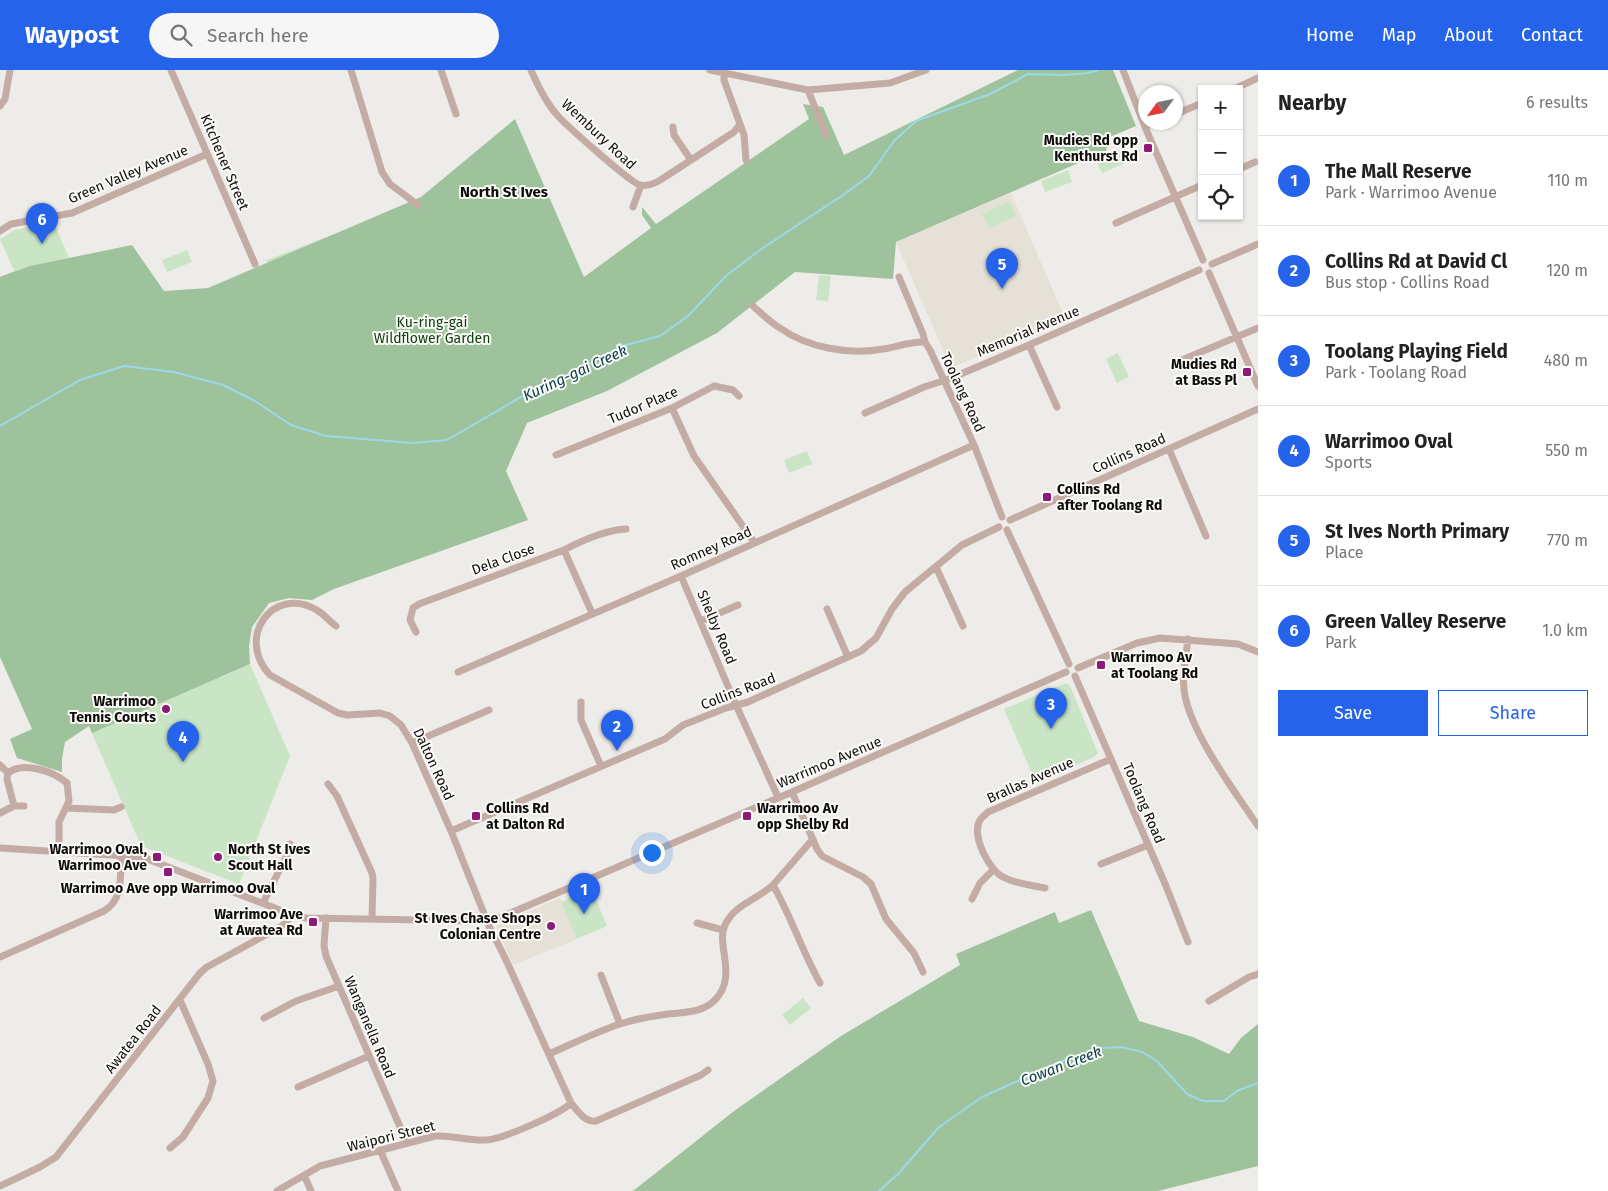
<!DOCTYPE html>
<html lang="en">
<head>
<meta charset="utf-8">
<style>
	:root { --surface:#fff; --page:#f6f6f6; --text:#222; --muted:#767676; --line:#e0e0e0; --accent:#2563eb }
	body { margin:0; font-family:"Fira Sans",sans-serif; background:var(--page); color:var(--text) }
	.controls { position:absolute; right:15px; top:15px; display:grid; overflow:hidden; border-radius:0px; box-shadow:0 1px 4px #0004 }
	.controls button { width:45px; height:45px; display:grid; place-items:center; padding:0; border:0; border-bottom:1px solid var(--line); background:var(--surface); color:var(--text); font:25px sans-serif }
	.compass { position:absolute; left:1138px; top:15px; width:45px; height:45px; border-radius:50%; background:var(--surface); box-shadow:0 1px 4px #0004; rotate:237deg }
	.you { position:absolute; left:651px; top:782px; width:18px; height:18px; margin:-12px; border:4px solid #fff; border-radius:50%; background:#1a73e8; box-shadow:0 0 0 8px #1a73e833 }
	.badge { display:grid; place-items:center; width:32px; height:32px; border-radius:50%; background:var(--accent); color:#fff; font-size:16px; font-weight:700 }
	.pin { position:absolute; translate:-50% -41px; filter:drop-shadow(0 1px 2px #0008) }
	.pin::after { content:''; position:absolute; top:26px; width:18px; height:15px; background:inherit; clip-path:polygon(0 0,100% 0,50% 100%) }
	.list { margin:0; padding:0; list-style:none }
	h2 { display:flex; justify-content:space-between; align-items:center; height:65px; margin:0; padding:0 20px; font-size:21px }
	h2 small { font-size:16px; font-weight:400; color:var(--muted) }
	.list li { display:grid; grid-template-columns:32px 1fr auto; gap:15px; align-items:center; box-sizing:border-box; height:90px; padding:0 20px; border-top:1px solid var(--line) }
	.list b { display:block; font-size:19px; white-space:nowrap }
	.list p { margin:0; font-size:16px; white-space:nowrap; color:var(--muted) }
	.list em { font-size:16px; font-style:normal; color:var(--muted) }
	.actions { display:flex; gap:10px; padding:15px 20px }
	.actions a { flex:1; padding:11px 0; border:1px solid var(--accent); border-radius:0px; text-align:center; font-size:18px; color:var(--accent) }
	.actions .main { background:var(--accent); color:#fff }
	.icon { flex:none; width:28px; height:28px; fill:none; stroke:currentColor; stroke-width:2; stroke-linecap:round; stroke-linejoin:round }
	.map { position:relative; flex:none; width:1258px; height:1121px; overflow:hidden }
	header { display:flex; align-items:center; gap:30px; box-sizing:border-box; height:70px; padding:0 25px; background:var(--accent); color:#fff }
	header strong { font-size:24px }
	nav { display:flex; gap:28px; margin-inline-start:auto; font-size:18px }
	.search { width:350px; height:45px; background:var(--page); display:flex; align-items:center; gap:12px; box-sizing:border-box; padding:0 18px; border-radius:28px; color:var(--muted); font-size:19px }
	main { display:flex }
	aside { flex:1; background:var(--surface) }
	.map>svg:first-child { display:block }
</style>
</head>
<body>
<header>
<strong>Waypost</strong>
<div class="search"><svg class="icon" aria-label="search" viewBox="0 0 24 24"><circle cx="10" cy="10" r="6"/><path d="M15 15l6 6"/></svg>Search here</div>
<nav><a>Home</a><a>Map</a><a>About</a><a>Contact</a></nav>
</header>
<main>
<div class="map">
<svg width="1258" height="1121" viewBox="0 0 1258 1121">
	<rect width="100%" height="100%" fill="#eeece9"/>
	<path fill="#e6e1d7" d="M1011,123L1065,248L956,296H950L896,172Z
		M560,828L577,869L513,895L496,856Z"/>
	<path fill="#c9e5c6" d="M1119,80L1125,93L1102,103L1096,90Z
		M1068,100L1072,112L1045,122L1041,111Z
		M1010,131L1016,146L989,158L982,144Z
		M371,150L576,301L312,530L289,528L269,533L252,557L249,576L219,608L250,594L290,686L239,814L141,776L81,638L0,587V207L14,201L0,169L15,160L54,153L69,188L30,197L59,263L308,206L264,191Z
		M187,180L192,192L167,202L162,190Z
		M819,205L831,206L828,231L816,230Z
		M1118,283L1129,307L1117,313L1106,289Z
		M807,381L812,394L789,403L784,390Z
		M1066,613L1070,616L1098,683L1094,687L1036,713L1004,639Z
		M591,818L607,856L577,869L561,832Z
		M803,928L811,938L790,955L782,945Z"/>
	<path fill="#9ec39c" d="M1018,0H1113L1136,56L1110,67L1106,81L896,172L893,209L795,202L717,263L607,321L527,353L506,401L528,450L334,519L312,530L289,528L269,533L252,557L249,576L250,594L92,663L89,656L65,672L62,689V702L17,688L10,669L32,659L0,587V207L30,196L132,175L164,221L208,218L421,127L515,49L584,207L651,158L642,145V137L656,154L809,49L803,34L823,37L844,85Z
		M1091,840L1139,951L1193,967L1229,984L1241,968L1258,954V1096L1158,1121H633L734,1041L841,966L960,895L956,884L1055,842L1059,853Z"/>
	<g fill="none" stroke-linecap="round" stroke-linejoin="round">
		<path stroke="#9bd9e9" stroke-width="2" d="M0,356L80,310L124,296L174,302L223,315L255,331L291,355L326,366L413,373L447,370L526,324L576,301L602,286L626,275L660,266L688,246L727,205L760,180L843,125L869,106L894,71L916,51L990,24L1028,4L1065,5L1088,3L1098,0
			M879,1121L899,1103L939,1057L982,1027L1065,990L1100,978L1122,977L1142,982L1157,991L1187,1024L1203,1031H1224L1237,1021L1258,1013"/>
		<path stroke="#c4aca4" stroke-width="7" d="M171,0L255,194
			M351,0L382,102L390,114L418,135
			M441,0L456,44
			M531,0C538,16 546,33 558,46C566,55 632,114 640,115C649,117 658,112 665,107L734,62L740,54
			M710,0L808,20L890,13L926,0
			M1123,0L1145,57L1203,190
			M724,3V10L744,65L746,90
			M1234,19L1258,8
			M808,20L826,65
			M0,36L5,29L10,0
			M1176,44L1202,33
			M673,57L674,65L691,90
			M1145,57L1155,52
			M1239,99L1255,92
			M633,137L641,115
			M1116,153L1202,115
			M0,161L11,154L72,143L207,84
			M1212,194L1258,174
			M1209,203L1258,316
			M899,207L923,264L925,272L930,280L974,375L1002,447
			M753,236C762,244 770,252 780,258C808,278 849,285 883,279C898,277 910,271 925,272
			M1029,275L1057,337
			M1177,292L1258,258
			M672,338L694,386L754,472
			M865,343L924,317L949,309L1029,275L1199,200
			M1169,379L1206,466
			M556,385L672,338L714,316L733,320L739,326
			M1010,450L1258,339
			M1007,460L1069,594
			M564,480L592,543
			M936,497L963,556
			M681,506L736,635L778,727
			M827,539L848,587
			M701,551L738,535
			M336,556C329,551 323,543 315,539C273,516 235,567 270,605L338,643L347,645L380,643L390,646L401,655L412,673L451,761L485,846
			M416,562L410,550L413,538L419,534L564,480C583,470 605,460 626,459
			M1188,569C1186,588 1181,608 1185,626C1193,666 1235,722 1258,756
			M1078,598L1137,573L1160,568L1238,574L1258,582
			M458,602L681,506L974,375
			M1075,606L1166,816L1188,872
			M581,632V650L601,696
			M412,673L489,640
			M0,695L8,703
			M328,714L337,726L372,803L373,809L372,849
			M792,722L817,779L822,786L863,807L871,814L886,849L914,883L923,902
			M14,736L7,709L8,703C23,691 53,701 67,713L69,731L59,752V781
			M66,738L114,740L121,737
			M0,743L14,736H24
			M451,761L665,669L683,655L726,638L748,632L861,581L876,568L892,539L905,522L962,475L999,457
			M0,778L142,787L293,845L306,848L481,851
			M1101,794L1148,775
			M773,815C791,846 802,881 820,913
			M1045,818C1031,815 1016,814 1003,807C989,800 971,766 980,750C982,747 986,744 988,742L1111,689
			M972,829L980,813L993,800
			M263,833L289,781L290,774
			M326,848L324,876L326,886L407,1073
			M492,851L792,722L1066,602
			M697,853L723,860
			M489,856L506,890L571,1033C578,1041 585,1053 596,1051L701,1005L708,1000
			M0,887L104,841C124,829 120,806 121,785
			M601,905L620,954
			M1209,931L1249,907L1258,904
			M264,948L296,931L339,916
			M549,984C572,974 596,962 620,954C635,949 653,946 668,944C685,942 702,943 715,930C739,905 714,874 726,853C736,834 758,829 773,815L813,769
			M298,1017L369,986
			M170,1078L183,1067L208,1028L213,1011L208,994L180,930
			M380,1080L398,1121
			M304,1105L311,1121
			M0,1116L40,1097L56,1087L200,903L207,897L282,856L293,845
			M277,1121L320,1096L435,1066C452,1065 469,1071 485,1070C501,1070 560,1044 571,1033"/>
	</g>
	<g fill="#8e1979" stroke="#fbfaf7" stroke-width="2">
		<rect x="1143" y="73" width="10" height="10" rx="2.5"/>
		<rect x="1242" y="297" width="10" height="10" rx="2.5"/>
		<rect x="1042" y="422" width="10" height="10" rx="2.5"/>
		<rect x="1096" y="590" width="10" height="10" rx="2.5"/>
		<circle cx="166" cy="639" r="5"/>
		<rect x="471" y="741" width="10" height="10" rx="2.5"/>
		<rect x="742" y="741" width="10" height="10" rx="2.5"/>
		<rect x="152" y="782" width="10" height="10" rx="2.5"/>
		<circle cx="218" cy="787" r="5"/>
		<rect x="163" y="797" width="10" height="10" rx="2.5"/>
		<rect x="308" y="847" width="10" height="10" rx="2.5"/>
		<circle cx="551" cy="856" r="5"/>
	</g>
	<g text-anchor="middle" stroke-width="4" stroke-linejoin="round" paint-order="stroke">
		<g font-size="14" fill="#0e0d0c" stroke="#fbfaf7">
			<text transform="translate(599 64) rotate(43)" y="5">Wembury Road</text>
			<text transform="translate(225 92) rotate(67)" y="5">Kitchener Street</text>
			<text transform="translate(128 104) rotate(-23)" y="5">Green Valley Avenue</text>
			<text transform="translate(1028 261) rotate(-23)" y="5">Memorial Avenue</text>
			<text transform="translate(963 322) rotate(65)" y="5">Toolang Road</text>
			<text transform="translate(643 335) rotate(-23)" y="5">Tudor Place</text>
			<text transform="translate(1129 383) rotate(-24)" y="5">Collins Road</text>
			<text transform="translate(711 478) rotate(-24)" y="5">Romney Road</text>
			<text transform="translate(503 489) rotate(-20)" y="5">Dela Close</text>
			<text transform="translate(717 557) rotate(67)" y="5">Shelby Road</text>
			<text transform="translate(738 621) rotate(-21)" y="5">Collins Road</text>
			<text transform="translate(829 692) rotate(-23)" y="5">Warrimoo Avenue</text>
			<text transform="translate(434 694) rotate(65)" y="5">Dalton Road</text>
			<text transform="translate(1030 710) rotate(-24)" y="5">Brallas Avenue</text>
			<text transform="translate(1144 733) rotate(67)" y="5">Toolang Road</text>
			<text transform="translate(370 957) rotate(67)" y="5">Wanganella Road</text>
			<text transform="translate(133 969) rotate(-52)" y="5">Awatea Road</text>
			<text transform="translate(391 1066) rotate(-14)" y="5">Waipori Street</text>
		</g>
		<g font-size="14" font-weight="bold" fill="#0e0d0c" stroke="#fbfaf7" text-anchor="end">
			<text x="1138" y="75">Mudies Rd opp<tspan x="1138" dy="16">Kenthurst Rd</tspan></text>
			<text x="1237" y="299">Mudies Rd<tspan x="1237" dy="16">at Bass Pl</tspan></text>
			<text x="1057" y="424" text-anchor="start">Collins Rd<tspan x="1057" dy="16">after Toolang Rd</tspan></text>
			<text x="1111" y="592" text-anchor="start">Warrimoo Av<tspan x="1111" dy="16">at Toolang Rd</tspan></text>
			<text x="156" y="636">Warrimoo<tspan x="156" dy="16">Tennis Courts</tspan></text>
			<text x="486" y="743" text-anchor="start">Collins Rd<tspan x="486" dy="16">at Dalton Rd</tspan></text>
			<text x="757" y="743" text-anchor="start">Warrimoo Av<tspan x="757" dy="16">opp Shelby Rd</tspan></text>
			<text x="147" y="784">Warrimoo Oval,<tspan x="147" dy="16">Warrimoo Ave</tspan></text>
			<text x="228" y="784" text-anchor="start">North St Ives<tspan x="228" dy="16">Scout Hall</tspan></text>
			<text x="168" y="823" text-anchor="middle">Warrimoo Ave opp Warrimoo Oval</text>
			<text x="303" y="849">Warrimoo Ave<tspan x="303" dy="16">at Awatea Rd</tspan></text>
			<text x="541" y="853">St Ives Chase Shops<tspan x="541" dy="16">Colonian Centre</tspan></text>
		</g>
		<g font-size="14" fill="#0c400d" stroke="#fbfaf7">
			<text x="432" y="257">Ku-ring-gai<tspan x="432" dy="16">Wildflower Garden</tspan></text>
		</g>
		<g font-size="15" font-weight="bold" fill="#0e0d0c" stroke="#fbfaf7">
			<text x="504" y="127">North St Ives</text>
		</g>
		<g font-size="15" font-style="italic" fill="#06414c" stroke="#fbfaf7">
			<text transform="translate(575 303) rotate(-25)" y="5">Kuring-gai Creek</text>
			<text transform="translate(1061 996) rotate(-21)" y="5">Cowan Creek</text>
		</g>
	</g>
</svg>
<div class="controls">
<button>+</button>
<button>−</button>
<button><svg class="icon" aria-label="locate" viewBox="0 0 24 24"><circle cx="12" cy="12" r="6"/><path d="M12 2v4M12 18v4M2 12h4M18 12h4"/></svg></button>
</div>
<svg class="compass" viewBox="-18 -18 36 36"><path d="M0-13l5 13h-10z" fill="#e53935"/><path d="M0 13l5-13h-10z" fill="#767676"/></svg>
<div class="you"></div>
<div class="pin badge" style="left:584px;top:844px">1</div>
<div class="pin badge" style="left:617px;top:681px">2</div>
<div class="pin badge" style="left:1051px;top:659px">3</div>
<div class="pin badge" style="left:183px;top:692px">4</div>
<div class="pin badge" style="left:1002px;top:219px">5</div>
<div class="pin badge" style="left:42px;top:174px">6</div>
</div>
<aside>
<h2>Nearby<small>6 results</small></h2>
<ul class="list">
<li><span class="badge">1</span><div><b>The Mall Reserve</b><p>Park · Warrimoo Avenue</p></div><em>110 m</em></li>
<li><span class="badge">2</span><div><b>Collins Rd at David Cl</b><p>Bus stop · Collins Road</p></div><em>120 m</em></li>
<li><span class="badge">3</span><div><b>Toolang Playing Field</b><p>Park · Toolang Road</p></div><em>480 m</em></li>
<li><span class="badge">4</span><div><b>Warrimoo Oval</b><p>Sports</p></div><em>550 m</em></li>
<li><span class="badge">5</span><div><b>St Ives North Primary</b><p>Place</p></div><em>770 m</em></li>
<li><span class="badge">6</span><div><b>Green Valley Reserve</b><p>Park</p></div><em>1.0 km</em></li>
</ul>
<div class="actions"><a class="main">Save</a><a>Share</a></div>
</aside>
</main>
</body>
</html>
